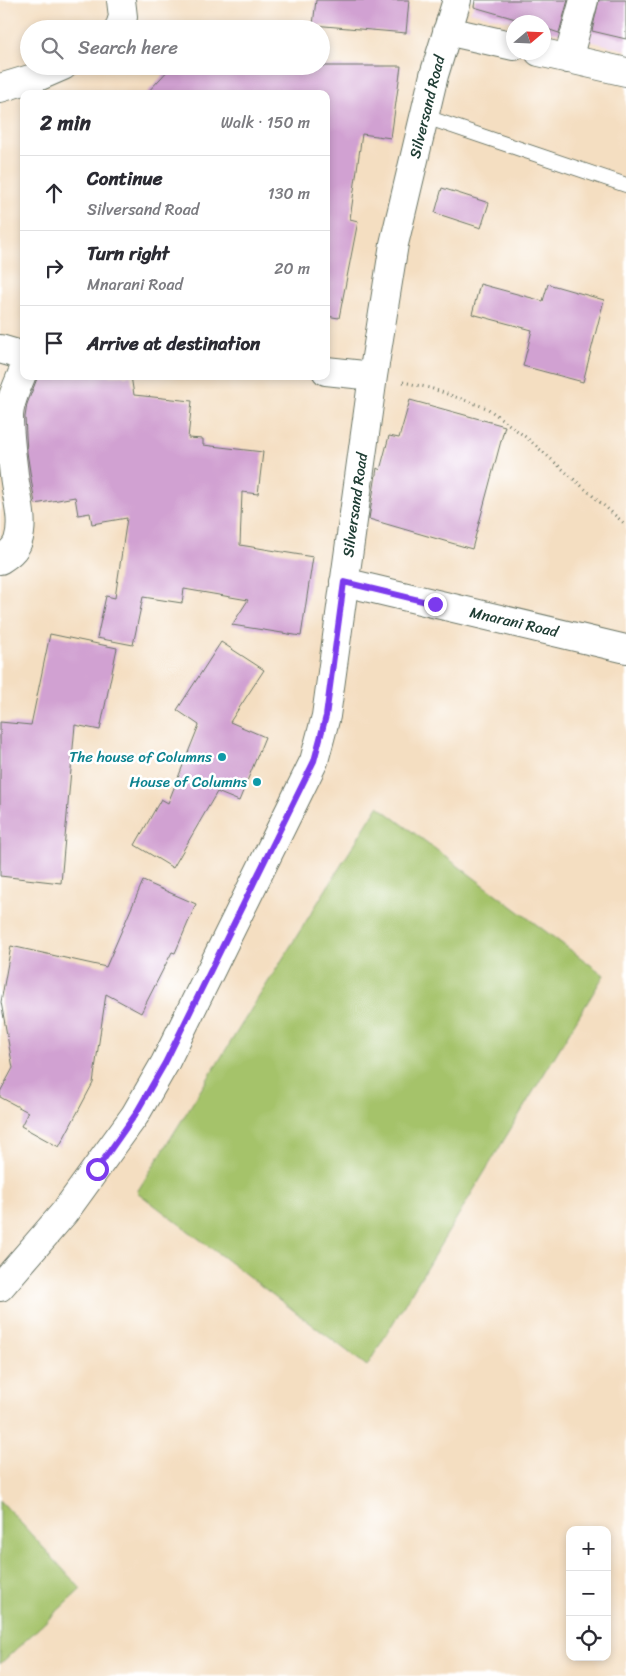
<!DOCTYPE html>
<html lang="en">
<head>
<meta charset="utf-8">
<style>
	:root { --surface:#fff; --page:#f2f2f3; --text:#2b2b33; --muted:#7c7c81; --line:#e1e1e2 }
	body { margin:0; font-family:Sriracha,sans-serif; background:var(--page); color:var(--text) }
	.controls { position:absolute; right:15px; bottom:15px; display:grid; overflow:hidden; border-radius:10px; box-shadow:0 2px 8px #0003 }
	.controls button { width:45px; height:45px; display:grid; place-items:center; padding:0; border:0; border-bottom:1px solid var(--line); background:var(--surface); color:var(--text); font:25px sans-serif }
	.compass { position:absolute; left:506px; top:15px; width:45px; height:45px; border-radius:50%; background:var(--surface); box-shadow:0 2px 8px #0003; rotate:71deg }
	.stop { position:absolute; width:15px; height:15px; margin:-11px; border:4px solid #7c3aed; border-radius:50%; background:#fff }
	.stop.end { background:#7c3aed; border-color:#fff; box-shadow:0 1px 5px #0008 }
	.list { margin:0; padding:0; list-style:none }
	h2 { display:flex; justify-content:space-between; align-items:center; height:65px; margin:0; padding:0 20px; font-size:21px }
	h2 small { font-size:16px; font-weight:400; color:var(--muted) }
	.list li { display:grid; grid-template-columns:32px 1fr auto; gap:15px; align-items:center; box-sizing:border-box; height:75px; padding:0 20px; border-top:1px solid var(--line) }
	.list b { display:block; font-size:19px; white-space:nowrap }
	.list p { margin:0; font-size:16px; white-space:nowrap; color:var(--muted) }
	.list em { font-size:16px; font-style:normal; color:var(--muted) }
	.icon { flex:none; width:28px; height:28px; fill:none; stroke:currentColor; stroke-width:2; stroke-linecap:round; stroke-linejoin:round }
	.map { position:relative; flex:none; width:626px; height:1676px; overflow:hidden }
	.search { position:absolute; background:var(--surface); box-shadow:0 2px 8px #0003; left:20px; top:20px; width:310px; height:55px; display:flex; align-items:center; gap:12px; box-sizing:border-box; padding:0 18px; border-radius:28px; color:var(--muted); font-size:19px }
	.panel { position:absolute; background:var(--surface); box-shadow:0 2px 8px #0003; left:20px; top:90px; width:310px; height:290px; border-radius:10px }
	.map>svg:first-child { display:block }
</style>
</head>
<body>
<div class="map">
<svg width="626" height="1676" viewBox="0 0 626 1676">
	<rect width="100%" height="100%" fill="#fff"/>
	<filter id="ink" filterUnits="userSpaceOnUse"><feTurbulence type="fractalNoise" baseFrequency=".02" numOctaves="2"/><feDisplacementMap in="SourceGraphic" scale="10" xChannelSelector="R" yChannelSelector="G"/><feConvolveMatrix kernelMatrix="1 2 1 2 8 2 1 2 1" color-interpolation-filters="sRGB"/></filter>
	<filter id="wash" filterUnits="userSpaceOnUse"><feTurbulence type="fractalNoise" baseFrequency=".0096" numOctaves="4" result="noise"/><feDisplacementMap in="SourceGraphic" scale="20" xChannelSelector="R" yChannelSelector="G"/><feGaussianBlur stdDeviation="1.12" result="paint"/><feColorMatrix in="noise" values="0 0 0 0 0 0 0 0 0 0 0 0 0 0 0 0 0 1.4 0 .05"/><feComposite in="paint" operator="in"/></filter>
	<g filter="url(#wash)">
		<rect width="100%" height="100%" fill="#f4dec1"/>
		<path fill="#ecd1ea" d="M476,0H626V50L544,30V22H514L470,12Z"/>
		<path fill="#a5c36b" stroke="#628050" d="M378,806L604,975L367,1366L137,1192Z
			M0,1500L81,1589L0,1664Z"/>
		<g id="blocks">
			<path fill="#d1a1d2" d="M316,0H409L406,33L313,25Z
				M475,0H568L559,33L544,28V22H526L474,7Z
				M599,0H626V39L592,31Z
				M172,66H401L391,138L362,134L350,219L358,221L339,318L326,316V94H146Z
				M442,188L489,203L481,228L435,213Z
				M480,284L543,301L548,284L604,300L583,382L523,366L532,330L472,314Z
				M38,376H131L134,395L192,401L188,438L203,439V445L263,452L258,494L242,492L240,545L313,557L301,636L232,625L248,600L184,589L182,603L143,597L133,645L97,638L106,596L115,598L127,518L92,524L90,513L78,515L75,497L35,504L27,452L25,417L27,404Z
				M410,400L505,426L472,549L369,519L377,468L380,470L389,436L399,438Z
				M50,634L117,648L100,730L75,725L61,883L0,876V722L31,725Z
				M221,642L264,670L230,722L265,737L239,801L217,792L173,868L135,845L161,799L168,803L199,725L177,710Z
				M143,881L196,904L175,953L172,952L141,1013L106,994L93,1083L59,1147L21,1126L28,1112L0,1097V1092L13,1068L1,1002L11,946L106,967Z"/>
		</g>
	</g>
	<g filter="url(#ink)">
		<use href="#blocks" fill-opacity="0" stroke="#6a7565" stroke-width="1"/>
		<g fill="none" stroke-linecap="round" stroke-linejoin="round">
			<g stroke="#6a7565" stroke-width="16">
				<path id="lane" d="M423,116L626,185"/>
			</g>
			<g stroke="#6a7565" stroke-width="30">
				<path id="street" d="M119,29L123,17L121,0
					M447,31L514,46
					M539,52L626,72
					M568,59L584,0
					M0,88L40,76L63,66
					M0,349L24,356
					M326,371L373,376
					M0,560C8,555 15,550 18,541C25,520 16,496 14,475C12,457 9,436 9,417C9,401 18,385 24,369
					M344,582L626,649
					M0,1287L64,1213L135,1115L165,1063L314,761L326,716L373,376L394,244L434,75L457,0"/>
			</g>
			<path stroke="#6a7565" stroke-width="3" stroke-dasharray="1 4" stroke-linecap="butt" d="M403,382L430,388L487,408L527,438L626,525"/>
			<use href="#lane" stroke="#fff" stroke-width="14"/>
			<use href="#street" stroke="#fff" stroke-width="28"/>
		</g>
	</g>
	<g fill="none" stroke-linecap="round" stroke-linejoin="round" filter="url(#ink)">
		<path stroke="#7c3aed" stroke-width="6" d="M97,1169L135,1115L165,1063L314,761L326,716L344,582L435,604"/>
	</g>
	<g fill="#0f9aa8" stroke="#fff" stroke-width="2">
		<circle cx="222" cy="757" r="5"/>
		<circle cx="257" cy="782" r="5"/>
	</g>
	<g text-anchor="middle" stroke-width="5" stroke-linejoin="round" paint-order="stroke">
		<g font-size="15" fill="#1f3d34" stroke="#fff">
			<text transform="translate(427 107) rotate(-76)" y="5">Silversand Road</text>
			<text transform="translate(355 505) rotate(-82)" y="5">Silversand Road</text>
			<text transform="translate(514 622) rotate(13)" y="5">Mnarani Road</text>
		</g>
		<g font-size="15" fill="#0d838f" stroke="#fff" text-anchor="end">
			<text x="212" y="762">The house of Columns</text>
			<text x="247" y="787">House of Columns</text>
		</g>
	</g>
</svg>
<div class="controls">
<button>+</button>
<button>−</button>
<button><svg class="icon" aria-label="locate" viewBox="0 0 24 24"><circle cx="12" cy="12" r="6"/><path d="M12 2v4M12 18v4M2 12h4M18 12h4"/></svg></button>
</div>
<svg class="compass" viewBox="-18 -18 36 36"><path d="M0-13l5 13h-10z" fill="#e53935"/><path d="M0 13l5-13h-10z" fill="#7c7c81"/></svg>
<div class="stop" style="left:97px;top:1169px"></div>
<div class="stop end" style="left:435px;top:604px"></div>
<div class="search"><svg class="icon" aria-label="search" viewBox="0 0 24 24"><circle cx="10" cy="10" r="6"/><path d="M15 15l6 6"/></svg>Search here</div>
<section class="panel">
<h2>2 min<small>Walk · 150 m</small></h2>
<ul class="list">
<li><svg class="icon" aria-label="ahead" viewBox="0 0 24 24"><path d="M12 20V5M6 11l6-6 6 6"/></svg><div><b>Continue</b><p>Silversand Road</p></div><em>130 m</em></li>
<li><svg class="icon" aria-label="right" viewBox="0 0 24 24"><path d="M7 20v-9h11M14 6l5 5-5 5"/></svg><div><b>Turn right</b><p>Mnarani Road</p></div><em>20 m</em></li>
<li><svg class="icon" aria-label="arrive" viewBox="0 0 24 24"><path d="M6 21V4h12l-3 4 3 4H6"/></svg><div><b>Arrive at destination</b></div></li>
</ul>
</section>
</div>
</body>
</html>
